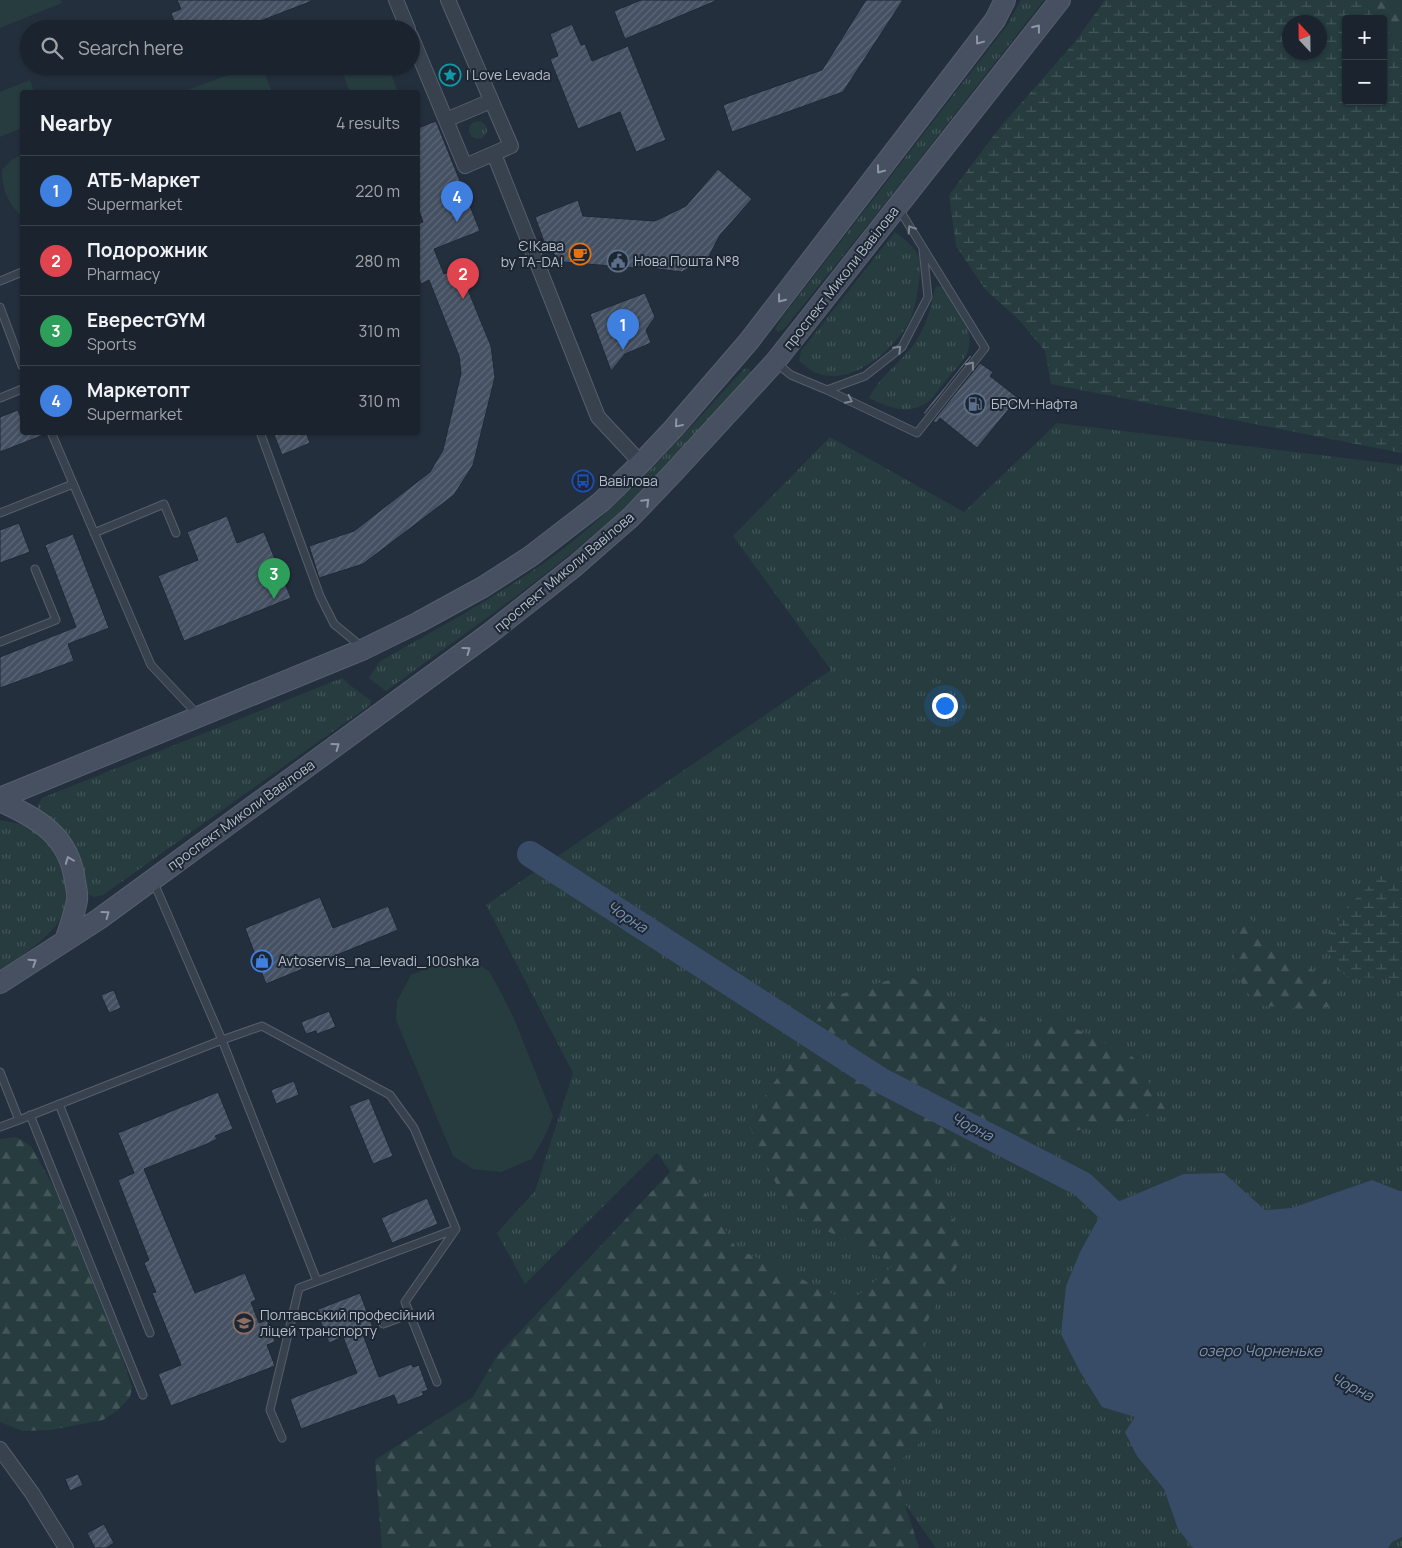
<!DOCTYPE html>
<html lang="en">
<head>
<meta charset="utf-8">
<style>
	:root { --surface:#1b232e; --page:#282f3a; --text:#f1f3f6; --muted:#a0a4aa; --line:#39404a; --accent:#db2777 }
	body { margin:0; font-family:Manrope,sans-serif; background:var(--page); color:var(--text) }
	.controls { position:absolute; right:15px; top:15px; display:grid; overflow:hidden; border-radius:5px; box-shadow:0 1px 4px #0004 }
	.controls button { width:45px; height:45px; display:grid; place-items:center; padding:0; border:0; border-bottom:1px solid var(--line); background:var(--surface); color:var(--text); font:25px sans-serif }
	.compass { position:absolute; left:1282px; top:15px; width:45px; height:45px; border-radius:50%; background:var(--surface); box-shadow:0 1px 4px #0004; rotate:338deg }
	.you { position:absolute; left:944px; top:705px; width:18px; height:18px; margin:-12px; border:4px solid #fff; border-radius:50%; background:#1a73e8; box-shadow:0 0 0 8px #1a73e833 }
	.badge { display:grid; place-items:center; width:32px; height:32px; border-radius:50%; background:var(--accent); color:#fff; font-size:16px; font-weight:700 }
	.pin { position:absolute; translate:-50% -41px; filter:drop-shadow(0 1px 2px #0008) }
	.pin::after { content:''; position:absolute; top:26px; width:18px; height:15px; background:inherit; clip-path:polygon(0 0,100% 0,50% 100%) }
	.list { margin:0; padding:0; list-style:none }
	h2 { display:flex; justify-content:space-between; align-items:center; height:65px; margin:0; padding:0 20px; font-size:21px }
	h2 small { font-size:16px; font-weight:400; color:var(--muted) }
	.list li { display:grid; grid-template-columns:32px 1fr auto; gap:15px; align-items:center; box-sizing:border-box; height:70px; padding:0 20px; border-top:1px solid var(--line) }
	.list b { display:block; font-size:19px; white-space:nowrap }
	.list p { margin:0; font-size:16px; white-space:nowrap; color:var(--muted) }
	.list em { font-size:16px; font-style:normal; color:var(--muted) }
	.icon { flex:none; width:28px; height:28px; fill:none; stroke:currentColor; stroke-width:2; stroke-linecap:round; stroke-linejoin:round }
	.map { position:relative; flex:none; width:1402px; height:1548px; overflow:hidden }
	.search { position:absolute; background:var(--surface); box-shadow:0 1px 4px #0004; left:20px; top:20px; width:400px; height:55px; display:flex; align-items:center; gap:12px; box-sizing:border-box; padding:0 18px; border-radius:28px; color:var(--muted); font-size:19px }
	.panel { position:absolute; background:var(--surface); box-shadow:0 1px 4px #0004; left:20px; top:90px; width:400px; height:345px; border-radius:5px }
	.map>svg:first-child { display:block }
</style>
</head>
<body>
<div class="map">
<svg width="1402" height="1548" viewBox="0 0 1402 1548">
	<defs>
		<pattern id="grass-tufts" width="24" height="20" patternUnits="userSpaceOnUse" patternTransform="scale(1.25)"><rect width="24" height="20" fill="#263c3f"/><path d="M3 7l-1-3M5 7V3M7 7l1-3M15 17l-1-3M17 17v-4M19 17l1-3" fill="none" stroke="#435659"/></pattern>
		<pattern id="forest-firs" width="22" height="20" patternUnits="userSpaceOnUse" patternTransform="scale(1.25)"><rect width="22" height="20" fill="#263c3f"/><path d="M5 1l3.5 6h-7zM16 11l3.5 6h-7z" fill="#435659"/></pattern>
		<pattern id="wetland-marsh" width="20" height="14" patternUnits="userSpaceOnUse" patternTransform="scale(1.25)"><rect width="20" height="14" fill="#263c3f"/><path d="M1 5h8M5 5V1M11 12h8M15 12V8" fill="none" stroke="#435659"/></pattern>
		<pattern id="building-hatch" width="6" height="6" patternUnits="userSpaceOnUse" patternTransform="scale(1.25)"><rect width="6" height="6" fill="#455162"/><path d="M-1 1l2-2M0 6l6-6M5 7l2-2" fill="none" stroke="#5d6877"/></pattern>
	</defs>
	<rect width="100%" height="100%" fill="#242f3e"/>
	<path fill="url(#grass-tufts)" d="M1021,0H1044L883,206L784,329L778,332L775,329L784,315L1008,24Z
		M469 130a9 9 0 1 1 18 0a9 9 0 1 1-18 0Z
		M895,232C903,238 911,244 917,253C922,263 920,277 918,287C916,301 914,315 906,327C889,354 848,388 814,372C809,370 804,364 799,361L801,351Z
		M938,286L943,287C955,304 972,324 969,346C967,359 956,368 948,378C942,385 935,396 928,402C908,416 888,407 869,398C879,378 897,365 911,348C925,330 931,310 935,288Z
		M749,368L751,372C712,419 670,466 624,508C550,575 467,632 386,691L369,678L379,662C447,623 517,587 578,537C639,487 691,426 744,369Z
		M1057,423L1402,465V1548H936L657,1153L525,1284L497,1233L535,1191L573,1073L486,905L831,670L733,536L830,437L964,512Z
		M342,678L351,686L371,701L370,705L103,895L94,897L86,893L38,813L37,806L42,798Z
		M0,820C7,822 16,822 22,825C32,829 51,841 56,850C68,870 71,898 60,919C51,937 17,959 0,972Z"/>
	<path fill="url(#forest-firs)" d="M1360,0H1402V40L1390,33L1383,25V19H1377Z
		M1248,916L1274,949L1323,976L1339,1006L1305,1009L1255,1005L1233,969L1237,925Z
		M907,975L994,1025L1026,1077L1042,1012L1133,1057L1167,1112L1011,1144L930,1174L967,1248L921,1333L946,1418L893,1468L919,1548H382L375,1460L473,1397L497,1356L685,1156L736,1248L850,1302L895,1264L790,1213L747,1122L834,996Z
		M16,1137L31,1146L54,1188L119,1347L132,1388L130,1397L118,1410L103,1420L50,1430L23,1431L0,1422V1139Z"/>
	<path fill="url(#wetland-marsh)" fill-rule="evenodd" d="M1105,0H1360L1377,19H1346V101H1383V25L1390,33L1402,40V453L1051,384L1045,351L1020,321L985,289L956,246L949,195L1001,126L1074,43ZM1290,22H1320V52H1290Z
		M1385,871L1402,879V978L1346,977L1323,945L1348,906Z"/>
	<path fill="#263c3f" d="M0,0H61L62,3L0,28Z
		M253,66H262L272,92H182Z
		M340,66H388L398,92H350Z
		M30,80L34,92H22V128L0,137V92Z
		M22,155V214H19C7,201 2,188 2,170L11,160Z
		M455,957L477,963L490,972L513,1016L553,1116L547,1132L532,1159L501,1172L473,1169L453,1156L396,1020L397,1001L411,975Z"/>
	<path fill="#394c67" d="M1224,1173L1265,1210L1292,1208L1372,1180L1402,1192V1537L1392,1542L1388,1548H1193L1178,1529L1164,1489L1137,1456L1125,1432L1135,1417L1102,1407L1079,1370L1061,1334L1066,1286L1080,1252L1097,1221L1110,1205L1184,1174Z"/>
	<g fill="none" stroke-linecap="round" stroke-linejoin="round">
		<path stroke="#394c67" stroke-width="26" d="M530,854L880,1080L1082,1184L1133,1232"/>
	</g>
	<path fill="url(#building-hatch)" stroke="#1f2835" d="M177,0H312V1L255,23L257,29H177L171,13L181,9Z
		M641,0H718L625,39L614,11Z
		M866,0H903L843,92L732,132L723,105L822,70Z
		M572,24L581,45L585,44L592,61L628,46L666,140L636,152L620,112L578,129L550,59L558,56L550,34Z
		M436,121L480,231L434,249L444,274L459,268L491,346L495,377L473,465L454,495L363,564L319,578L309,546L354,531L430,472L443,450L461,373L459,356L429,280L421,284L418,276V224L423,222L418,208V128Z
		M718,169L752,199L720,235L708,258L682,272L635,266L636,268L563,262L546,247L535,217L578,200L583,216L655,221L686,206Z
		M645,293L655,317L646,330L651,343L625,354L611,371L590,314Z
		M970,355L972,356L925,415L923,413Z
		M980,363L993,372L990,376L1018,398L977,448L940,418L936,423L933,421Z
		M18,410L22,421V432H46V434L0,452V417Z
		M273,432H306L310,443L282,455Z
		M227,516L237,543L264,532L291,598L184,641L158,576L198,560L187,532Z
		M19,523L30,552L0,563V530Z
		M73,534L109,628L68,644L74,661L0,688V657L76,627L45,545Z
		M320,897L333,928L388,906L398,930L266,984L245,928Z
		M114,990L121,1008L109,1013L101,995Z
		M329,1011L336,1027L317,1034L316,1031L306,1034L301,1022Z
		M294,1081L299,1095L276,1104L271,1090Z
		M218,1092L233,1129L215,1136L217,1139L207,1144L144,1169L195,1293L245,1273L256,1300L251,1302L259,1323L267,1320L275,1342L267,1345L275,1366L171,1406L158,1374L181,1365L152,1293L156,1292L144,1263L149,1260L118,1180L134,1173L118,1133Z
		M369,1098L393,1156L373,1164L349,1106Z
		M427,1198L438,1224L392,1243L381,1218Z
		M360,1293L373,1328L362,1332L379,1377L411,1364L413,1367L419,1365L428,1390L422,1392L424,1395L398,1405L394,1395L301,1429L290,1399L357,1373L343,1337L329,1343L316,1310Z
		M78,1474L83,1485L70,1491L65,1479Z
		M104,1524L114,1543L106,1548H95L87,1533Z"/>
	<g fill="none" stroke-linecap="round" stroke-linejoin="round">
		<g stroke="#565f6c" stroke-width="9">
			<path id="lane" d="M0,281L22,272
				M0,307L22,366
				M775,362L791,375L827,390L917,433L985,348L899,209
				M827,390L865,376L902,347L928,297L923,249
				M0,398L22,389
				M51,432L151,665L198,715
				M260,432L320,596L334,624L362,647
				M0,513L73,484
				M94,533L164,504L176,533
				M0,642L56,620L35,569
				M154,883L222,1040L317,1281
				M0,1072L19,1120L0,1127
				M59,1104L150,1333
				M30,1115L143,1395
				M19,1120L222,1040L262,1026L390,1095L414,1128L456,1229L299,1288L270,1410L282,1438
				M383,1324L410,1314
				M437,1382L405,1302L456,1229"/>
		</g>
		<g stroke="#565f6c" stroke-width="16">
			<path id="street" d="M396,0L408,29
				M411,36L465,166L511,146L448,0
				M446,120L491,101
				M494,154L598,417L641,463
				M0,1449L32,1493L66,1548"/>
		</g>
		<g stroke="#565f6c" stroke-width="22">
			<path id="secondary" d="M0,798L364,649L419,622L483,587L531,556L601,502L641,463L673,429L749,341L995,20L1005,0
				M0,801C38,819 69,835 75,881C76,887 78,894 77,900C75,913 69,928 65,941
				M0,983L99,919L490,633L575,566L631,517L674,472L775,362L1060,0"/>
		</g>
		<use href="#lane" stroke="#38414e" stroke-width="7"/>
		<use href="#street" stroke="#38414e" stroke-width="14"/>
		<use href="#secondary" stroke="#465061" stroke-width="20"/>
	</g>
	<defs><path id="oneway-chevron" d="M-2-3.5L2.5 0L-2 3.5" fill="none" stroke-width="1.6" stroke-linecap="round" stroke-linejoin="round" transform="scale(1.25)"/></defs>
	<g stroke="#8e96a5">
		<use href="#oneway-chevron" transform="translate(1037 28) rotate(-52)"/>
		<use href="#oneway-chevron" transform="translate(979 41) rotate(127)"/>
		<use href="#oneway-chevron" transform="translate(880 170) rotate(127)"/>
		<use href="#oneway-chevron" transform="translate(781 299) rotate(128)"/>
		<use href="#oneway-chevron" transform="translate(678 424) rotate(131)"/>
		<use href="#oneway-chevron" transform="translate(646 502) rotate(-45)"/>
		<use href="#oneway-chevron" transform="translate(467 650) rotate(-36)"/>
		<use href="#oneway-chevron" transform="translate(336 746) rotate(-36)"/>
		<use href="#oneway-chevron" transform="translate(69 860) rotate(-111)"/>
		<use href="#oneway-chevron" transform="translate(106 914) rotate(-36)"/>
		<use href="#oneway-chevron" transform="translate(33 962) rotate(-33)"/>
	</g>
	<g stroke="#7c8592">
		<use href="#oneway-chevron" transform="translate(911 229) rotate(-122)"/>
		<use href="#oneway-chevron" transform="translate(898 349) rotate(-45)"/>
		<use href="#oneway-chevron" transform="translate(971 365) rotate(-52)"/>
		<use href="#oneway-chevron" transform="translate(849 400) rotate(26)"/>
	</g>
	<defs>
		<g id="sight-ring" transform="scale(1.125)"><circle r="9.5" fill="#1d2633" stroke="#0f9aa8" stroke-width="1.5"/><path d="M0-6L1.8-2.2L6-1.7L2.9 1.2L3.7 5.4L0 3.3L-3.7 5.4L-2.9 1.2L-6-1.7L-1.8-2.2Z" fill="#0f9aa8"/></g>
		<g id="cafe-ring" transform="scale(1.125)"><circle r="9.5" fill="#1d2633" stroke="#e8710a" stroke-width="1.5"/><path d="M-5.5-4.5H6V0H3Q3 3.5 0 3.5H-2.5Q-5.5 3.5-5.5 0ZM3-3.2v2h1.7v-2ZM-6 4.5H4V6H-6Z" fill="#e8710a"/></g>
		<g id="civic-ring" transform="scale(1.125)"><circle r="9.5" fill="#1d2633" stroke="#5c6f8a" stroke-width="1.5"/><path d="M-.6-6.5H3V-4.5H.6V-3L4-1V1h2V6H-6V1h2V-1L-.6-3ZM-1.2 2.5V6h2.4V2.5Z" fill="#5c6f8a"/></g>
		<g id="fuel-ring" transform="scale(1.125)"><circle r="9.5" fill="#1d2633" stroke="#5c6f8a" stroke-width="1.5"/><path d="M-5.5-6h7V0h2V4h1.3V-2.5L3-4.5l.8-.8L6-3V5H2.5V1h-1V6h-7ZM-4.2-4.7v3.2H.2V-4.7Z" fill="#5c6f8a"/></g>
		<g id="bus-ring" transform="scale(1.125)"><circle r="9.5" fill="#1d2633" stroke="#1a4fb4" stroke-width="1.5"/><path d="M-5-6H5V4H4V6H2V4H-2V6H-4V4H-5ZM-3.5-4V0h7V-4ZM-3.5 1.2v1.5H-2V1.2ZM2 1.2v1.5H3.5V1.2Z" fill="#1a4fb4"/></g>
		<g id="shop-ring" transform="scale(1.125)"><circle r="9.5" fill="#1d2633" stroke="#3f7fe0" stroke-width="1.5"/><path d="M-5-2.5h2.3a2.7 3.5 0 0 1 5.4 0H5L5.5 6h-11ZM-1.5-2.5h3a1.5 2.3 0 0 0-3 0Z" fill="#3f7fe0"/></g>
		<g id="university-ring" transform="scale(1.125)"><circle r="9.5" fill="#1d2633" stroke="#8d6e63" stroke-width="1.5"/><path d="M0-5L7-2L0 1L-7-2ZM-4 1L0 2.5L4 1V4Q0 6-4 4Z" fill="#8d6e63"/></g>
	</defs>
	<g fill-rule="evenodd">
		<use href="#sight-ring" x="450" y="75"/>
		<use href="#cafe-ring" x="580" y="254"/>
		<use href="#civic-ring" x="618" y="261"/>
		<use href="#fuel-ring" x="975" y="404"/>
		<use href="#bus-ring" x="583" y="481"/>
		<use href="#shop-ring" x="262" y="961"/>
		<use href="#university-ring" x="244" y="1323"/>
	</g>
	<g text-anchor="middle" stroke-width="4" stroke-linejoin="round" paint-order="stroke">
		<g font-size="14" fill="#b4bcc9" stroke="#1d2633" text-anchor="start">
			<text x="466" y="80">I Love Levada</text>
			<text x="564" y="251" text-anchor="end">Є!Кава<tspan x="564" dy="16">by TA-DA!</tspan></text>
			<text x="634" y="266">Нова Пошта №8</text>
			<text x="991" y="409">БРСМ-Нафта</text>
			<text x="599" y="486">Вавілова</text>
			<text x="278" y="966">Avtoservis_na_levadi_100shka</text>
			<text x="260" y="1320">Полтавський професійний<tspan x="260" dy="16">ліцей транспорту</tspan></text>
		</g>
		<g font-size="14" fill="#b4bcc9" stroke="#1d2633">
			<text transform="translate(841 278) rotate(-52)" y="5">проспект Миколи Вавілова</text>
			<text transform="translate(564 572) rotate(-40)" y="5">проспект Миколи Вавілова</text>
			<text transform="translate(241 815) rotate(-36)" y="5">проспект Миколи Вавілова</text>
		</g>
		<g font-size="15" font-style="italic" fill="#7c92b1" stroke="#1d2633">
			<text transform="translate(627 917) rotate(33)" y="5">Чорна</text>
			<text transform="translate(972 1127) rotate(27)" y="5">Чорна</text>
			<text x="1260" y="1356">озеро Чорненьке</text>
			<text transform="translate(1352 1387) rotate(26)" y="5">Чорна</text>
		</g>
	</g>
</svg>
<div class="controls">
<button>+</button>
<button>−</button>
</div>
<svg class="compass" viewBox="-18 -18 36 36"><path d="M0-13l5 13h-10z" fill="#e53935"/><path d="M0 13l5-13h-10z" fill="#a0a4aa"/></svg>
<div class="you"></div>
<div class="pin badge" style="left:623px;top:350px;background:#3f7fe0">1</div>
<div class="pin badge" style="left:463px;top:299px;background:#e0444e">2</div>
<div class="pin badge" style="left:274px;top:599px;background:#2e9e5b">3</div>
<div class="pin badge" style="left:457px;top:222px;background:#3f7fe0">4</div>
<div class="search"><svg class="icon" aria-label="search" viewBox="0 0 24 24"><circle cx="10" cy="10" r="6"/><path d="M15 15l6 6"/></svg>Search here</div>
<section class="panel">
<h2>Nearby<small>4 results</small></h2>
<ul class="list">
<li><span class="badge" style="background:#3f7fe0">1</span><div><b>АТБ-Маркет</b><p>Supermarket</p></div><em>220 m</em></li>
<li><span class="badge" style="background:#e0444e">2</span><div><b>Подорожник</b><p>Pharmacy</p></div><em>280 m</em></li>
<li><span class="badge" style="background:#2e9e5b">3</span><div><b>ЕверестGYM</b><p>Sports</p></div><em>310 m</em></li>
<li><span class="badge" style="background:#3f7fe0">4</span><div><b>Маркетопт</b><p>Supermarket</p></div><em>310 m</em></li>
</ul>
</section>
</div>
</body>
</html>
